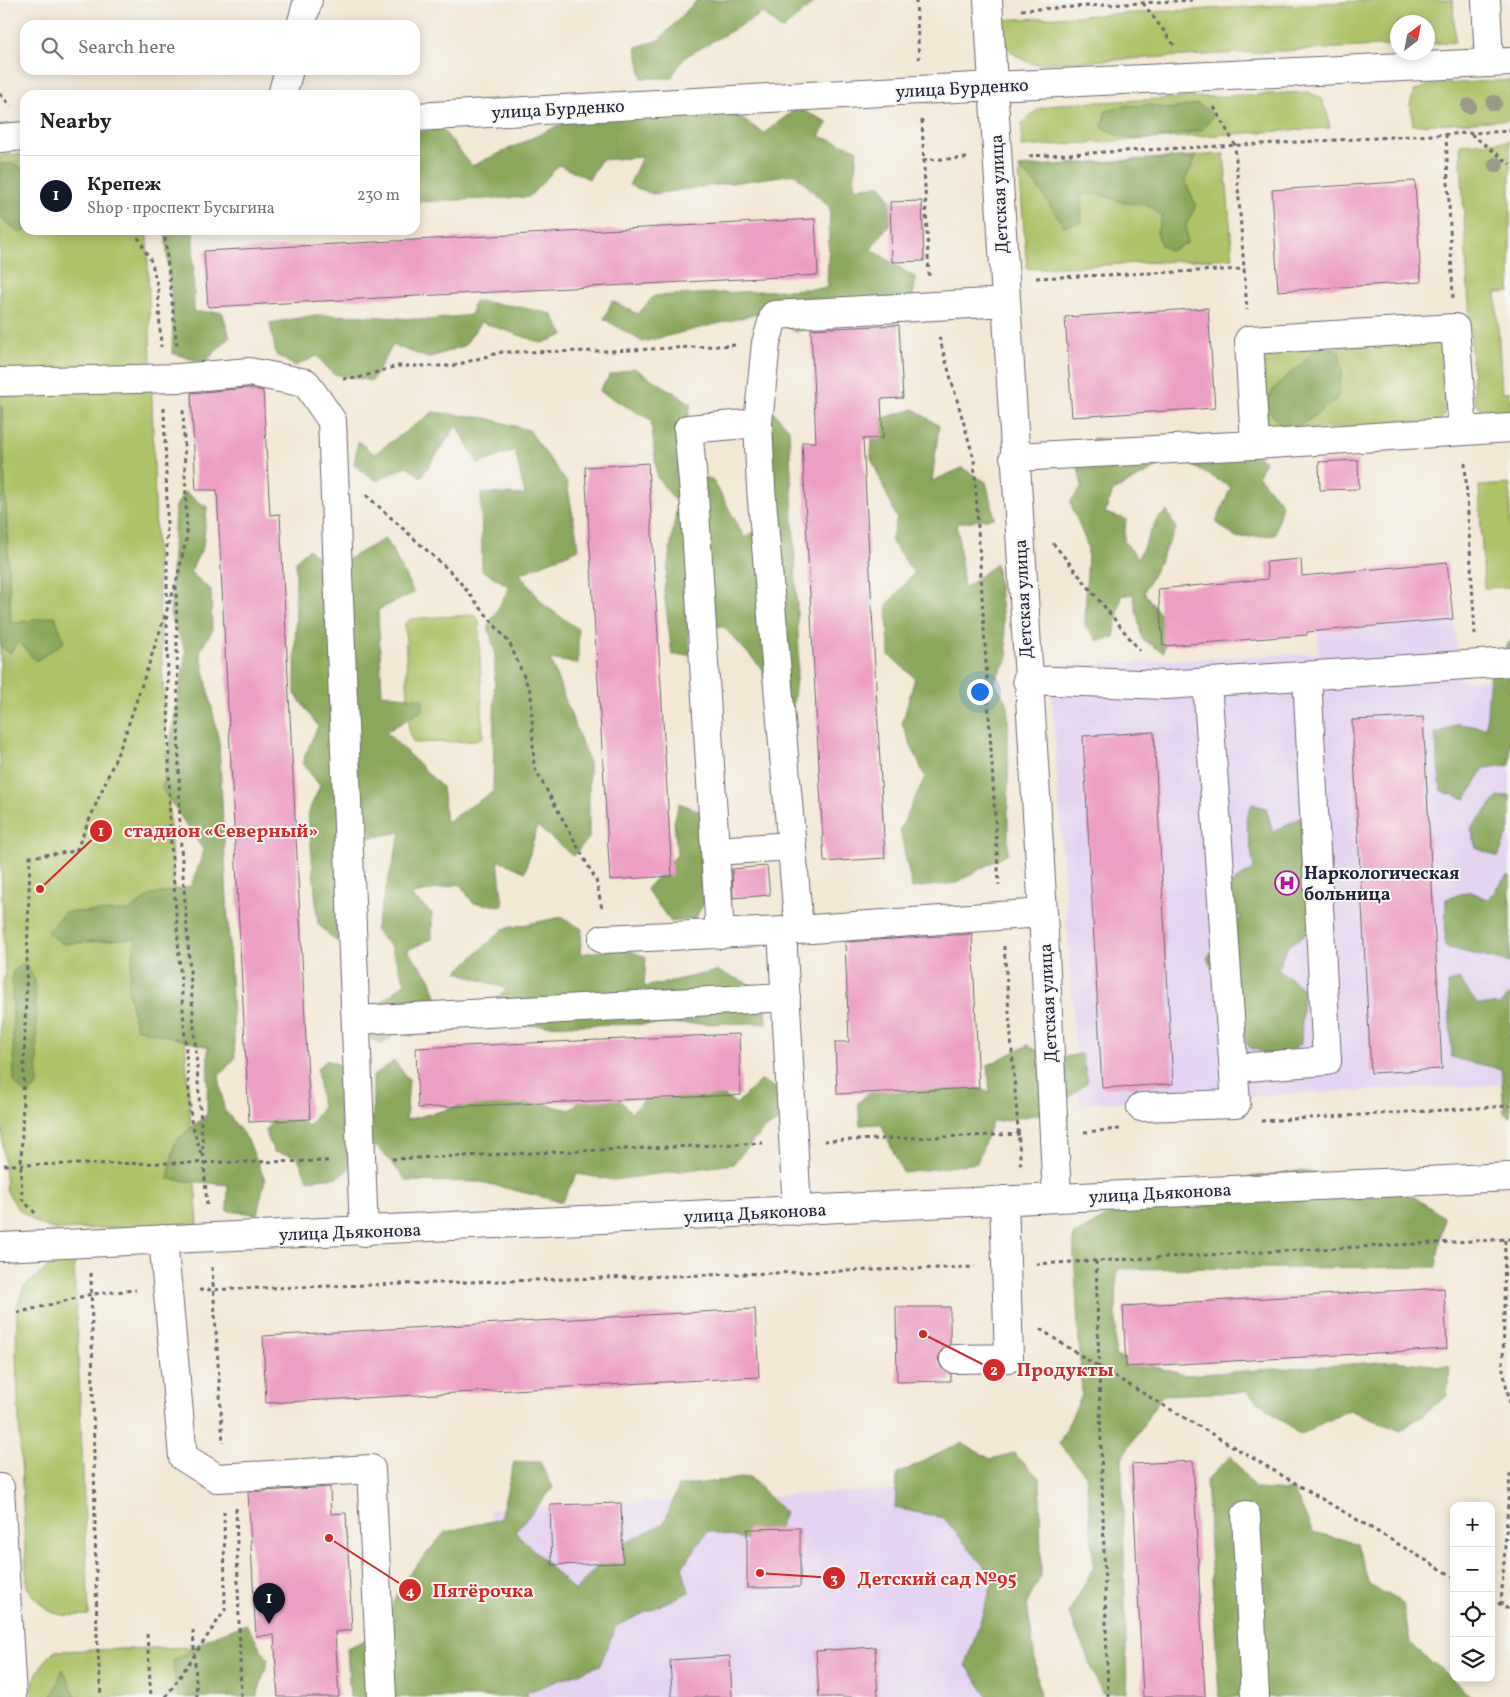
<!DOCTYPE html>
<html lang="en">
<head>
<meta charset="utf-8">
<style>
	:root { --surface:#fff; --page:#f6f6f6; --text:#222; --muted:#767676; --line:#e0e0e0; --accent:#111827 }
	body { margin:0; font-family:Vollkorn,serif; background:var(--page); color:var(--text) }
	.controls { position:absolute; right:15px; bottom:15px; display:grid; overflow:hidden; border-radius:10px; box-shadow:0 2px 12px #0003 }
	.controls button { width:45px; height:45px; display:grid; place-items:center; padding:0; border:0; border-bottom:1px solid var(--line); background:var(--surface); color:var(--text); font:25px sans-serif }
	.compass { position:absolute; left:1390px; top:15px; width:45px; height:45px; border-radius:50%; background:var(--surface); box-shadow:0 2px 12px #0003; rotate:32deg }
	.you { position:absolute; left:979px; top:691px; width:18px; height:18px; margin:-12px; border:4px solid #fff; border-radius:50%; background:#1a73e8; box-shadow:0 0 0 8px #1a73e833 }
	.badge { display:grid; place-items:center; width:32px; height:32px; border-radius:50%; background:var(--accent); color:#fff; font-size:16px; font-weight:700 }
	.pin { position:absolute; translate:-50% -41px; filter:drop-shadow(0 1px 2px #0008) }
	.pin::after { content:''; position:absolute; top:26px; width:18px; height:15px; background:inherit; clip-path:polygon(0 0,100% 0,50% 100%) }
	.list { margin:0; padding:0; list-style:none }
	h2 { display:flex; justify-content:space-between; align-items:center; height:65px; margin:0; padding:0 20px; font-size:21px }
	h2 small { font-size:16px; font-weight:400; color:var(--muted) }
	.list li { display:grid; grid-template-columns:32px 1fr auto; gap:15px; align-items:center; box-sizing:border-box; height:80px; padding:0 20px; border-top:1px solid var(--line) }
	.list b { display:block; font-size:19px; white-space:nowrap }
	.list p { margin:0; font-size:16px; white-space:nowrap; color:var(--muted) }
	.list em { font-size:16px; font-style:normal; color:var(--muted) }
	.icon { flex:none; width:28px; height:28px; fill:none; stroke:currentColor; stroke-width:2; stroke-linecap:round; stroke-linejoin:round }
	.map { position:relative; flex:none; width:1510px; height:1697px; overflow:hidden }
	.search { position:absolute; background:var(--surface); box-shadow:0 2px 12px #0003; left:20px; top:20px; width:400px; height:55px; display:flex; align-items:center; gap:12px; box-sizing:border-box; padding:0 18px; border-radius:15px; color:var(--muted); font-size:19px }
	.panel { position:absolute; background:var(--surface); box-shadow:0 2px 12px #0003; left:20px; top:90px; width:400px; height:145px; border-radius:15px }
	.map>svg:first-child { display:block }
</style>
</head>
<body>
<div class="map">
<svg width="1510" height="1697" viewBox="0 0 1510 1697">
	<rect width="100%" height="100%" fill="#f6f6f2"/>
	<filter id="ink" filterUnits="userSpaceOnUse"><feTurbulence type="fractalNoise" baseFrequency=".02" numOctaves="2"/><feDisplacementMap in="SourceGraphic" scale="10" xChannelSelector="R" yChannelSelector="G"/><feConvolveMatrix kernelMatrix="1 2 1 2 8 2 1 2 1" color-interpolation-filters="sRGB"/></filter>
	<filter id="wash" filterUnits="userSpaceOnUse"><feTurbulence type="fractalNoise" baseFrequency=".0096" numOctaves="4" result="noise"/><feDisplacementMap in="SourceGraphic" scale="20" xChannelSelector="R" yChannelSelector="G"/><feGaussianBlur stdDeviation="1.12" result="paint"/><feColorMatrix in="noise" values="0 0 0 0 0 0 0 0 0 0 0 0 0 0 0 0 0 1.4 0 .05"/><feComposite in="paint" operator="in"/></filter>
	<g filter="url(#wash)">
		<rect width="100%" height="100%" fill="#f3e8d5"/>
		<path fill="#e4d3f1" d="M1447,562L1461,681L1510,677V1084L1079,1104L1050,666L1319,653L1313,575Z
			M1020,1484L1033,1697H502L490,1509Z"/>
		<path fill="#aec267" stroke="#687251" d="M1381,0H1453L1455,42L1428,44V22H1398L1397,45L1034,64C1009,56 1004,45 1000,20Z
			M1510,80V120L1413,125L1410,105L1414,91L1430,85Z
			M1308,92L1320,97L1327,112L1330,128L1021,147L1022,123L1039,109L1057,104Z
			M1510,141V292L1496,293L1502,392H1510V424C1493,425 1483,414 1474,400L1460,144Z
			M25,154V230H147L156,536L170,830L198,1225L55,1230L37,1223L18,1209L6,1190L0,1102V1000L5,973L0,842V155Z
			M1224,154L1233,258L1027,269L1019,167Z
			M1437,340L1444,349L1449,409L1437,424L1272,431C1263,412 1260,372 1268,352Z
			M1510,484V587L1484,588L1479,486Z
			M470,615L476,616L479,621L483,736L475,741L414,743L409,734L405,623L410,619Z
			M74,1260L89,1615C53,1617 48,1615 27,1587L16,1357L17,1306L24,1287L47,1268Z
			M227,1646L229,1697H32C31,1678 41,1664 55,1651Z"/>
		<path fill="#8aa85c" stroke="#56654c" d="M697,0H817L782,30L763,13L685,57L671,78H642L636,47L659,40Z
			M1198,104L1214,115L1202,130C1171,135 1128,148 1102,127L1106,111L1124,106L1149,105L1170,109Z
			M797,108L828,122L819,136L857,149L854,188L881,185L898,212L871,249L916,278L913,297L796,332L761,313L643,342L604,319L612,301L638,314L654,296L827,288L830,208L795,174L653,194L629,185L642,157L601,160L589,179L559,165L529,197L415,202V132L442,129L472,166L592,110L734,114L764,133Z
			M1196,157L1185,181L1196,205L1186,225L1187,243L1170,251L1161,245L1157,232L1162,216L1149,205L1124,203L1099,194L1081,195L1082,222L1064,226L1037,186L1019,167Z
			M0,164H15L25,170L26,230L21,234L0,216Z
			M165,230H193L194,312H222L230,337L204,363L172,353L173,322Z
			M474,301L515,306L552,314L564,335L542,343L481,322L464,346L428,358L393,345L372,381L333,374L317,356L295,366L276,355L270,323L315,315L365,316L428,320L471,315Z
			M1320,344L1339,351L1342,370L1337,399L1303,424L1285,428C1252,402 1274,387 1298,367C1306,360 1313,352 1320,344Z
			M634,368L691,403L678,472L713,480L745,538L776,516L771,409L789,429L799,653L793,706L765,696L763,670L724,627L687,622L690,655H672L664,591L677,503L657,477L651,420L599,391L610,375Z
			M0,406L2,407L11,624L55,616L64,642L36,661L18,641L10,653L0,646Z
			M914,409L939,426L932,481L962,468L986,482L995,518L957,523L964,588L996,564L1008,658L994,681L1008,705V853L956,883L912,888L900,830L925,777L902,724L915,678L889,655L887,605L914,573L891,541L897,518L871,458L873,421Z
			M433,412L486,418L529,430L567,483L579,549L520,574L544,605L578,629V664L550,659L589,763V838L573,856L537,826L525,872L498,860L503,906L473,903L460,884L410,895L432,913V939L407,950L430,978L441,1012L412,1036L397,1032L381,1045L370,1038L374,1008L405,983L391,947L375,930L401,832L357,840L358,928L337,942L318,924L308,813L320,786L302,763L318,726L295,694L296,560L309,549L330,569L386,538L414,593L378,610L382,694L423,699V710L386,732L442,787L446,822L493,792L495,652L488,626L510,587L482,570L481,493L525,495L515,450L478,464L457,425L421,477L407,466L377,481L354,465L358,441L374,454Z
			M1193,436L1238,438L1265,461L1258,475L1282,504L1275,535L1236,538L1216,522L1231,487L1189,464Z
			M1093,438L1142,441L1158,467L1113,491L1105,513L1126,519L1124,541L1138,558L1157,519L1167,511L1176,529L1144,592L1168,626L1163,652L1142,639L1133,594L1121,596L1114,637L1098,641L1085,625L1088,547L1070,502L1082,487L1078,466Z
			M184,492L207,507L203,547L190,572L211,590L212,631L200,651L219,742L235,1058L219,1076L224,1109L248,1140L265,1180L257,1214L227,1211L228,1185L168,1179L175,1142L207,1114L208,1047L136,1028L128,988L136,938L63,944L47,932L65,912L129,911L149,896L191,886L204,851L162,789L186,652L170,615L175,508Z
			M1510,641V765L1484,768L1466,799L1441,791L1435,734L1458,724L1486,728L1490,673Z
			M1510,795V829L1498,857L1476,848L1471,828L1498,797Z
			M679,803L719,819L728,861L695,919L671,922L646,889L677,855L674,822Z
			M1252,804L1266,808L1273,832L1302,817L1331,860L1328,919L1288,946L1278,968L1303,989L1301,1044L1279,1058L1249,1047L1207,958L1242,916L1211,911L1210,898L1254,868L1246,819Z
			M1507,875L1510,876V963L1445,947L1446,899L1470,891L1488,900Z
			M562,917L582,929L580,954L623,948L646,957L644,987L717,971L765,990L767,1023L486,1026L490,1004L507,989L457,972L503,929Z
			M24,963L35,980L38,1086L27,1095L14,1083L12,972Z
			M1459,979L1477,1004L1499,1005L1510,994V1117L1504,1113L1501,1069L1452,1058L1448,983Z
			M1028,1045L1050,1059L1081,1054L1088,1081L1053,1112L992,1122L977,1163L903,1173L881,1124L860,1125L858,1103L877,1085L952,1078L990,1093L988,1065Z
			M327,1060L343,1066L341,1124L373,1116V1076L394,1061L409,1080L406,1120L504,1095L570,1110L587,1094L616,1095L631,1113L655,1089L712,1088L736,1104L761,1080L797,1099L799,1111L763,1130L733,1164L613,1180L577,1174L562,1202L481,1182L407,1181L377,1146L339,1177L308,1180L297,1156L274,1152L265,1131L280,1110L309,1126L322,1108L317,1069Z
			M1299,1171L1389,1180L1444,1217L1436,1267L1117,1269L1115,1356L1185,1375L1396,1361L1450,1367L1447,1396L1401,1431L1349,1410L1300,1435L1246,1392L1162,1395L1122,1458L1127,1692L1102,1693L1069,1613L1094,1566L1086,1475L1059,1444L1082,1395L1073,1236L1154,1189Z
			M961,1443L991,1459L1014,1453L1040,1479L1041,1576L1027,1603L1040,1697H988L966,1665L994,1579L944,1518L895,1508L897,1474Z
			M1231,1456L1255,1489L1294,1491L1313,1532L1357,1543L1369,1585L1403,1603L1410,1643L1473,1697H1219L1206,1480Z
			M514,1462H540L553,1488L515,1532L575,1591L612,1550L664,1523L679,1486L750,1477L785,1513L771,1545L708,1531L682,1567L689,1592L616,1626L600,1665L527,1692L528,1697H350L347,1648L384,1632L399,1586L445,1532L500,1519Z
			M246,1624L268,1660L257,1697H177L173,1661L209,1638Z
			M63,1669L76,1697H52Z"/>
		<g id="blocks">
			<path fill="#ed9ec4" d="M1415,181L1421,282L1278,291L1272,190Z
				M922,201L924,261L892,262L890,202Z
				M815,219L818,275L208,307L204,251Z
				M1208,308L1215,408L1072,417L1065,317Z
				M899,325L903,398L881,399L883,438L863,439L885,858L824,862L802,442H816L811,329Z
				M248,388L263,391L270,515L280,514L310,1119L249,1122L217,490H196L191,393Z
				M1358,460L1359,489L1320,490L1319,462Z
				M648,463L672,876L610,880L585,467Z
				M1301,559L1302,576L1447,562L1453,619L1307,632V635L1163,646L1158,589L1268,579L1266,562Z
				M1423,717L1442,1069L1371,1073L1352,720Z
				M1154,732L1173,1084L1102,1088L1083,736Z
				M767,866L770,895L733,898L732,869Z
				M972,934L979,1088L837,1094L835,1042H849L845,942Z
				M739,1034L741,1095L418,1108L416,1048Z
				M1444,1288L1447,1349L1126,1367L1123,1306Z
				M896,1307H950V1344L941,1351L938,1359L941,1367L951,1374V1381L897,1382Z
				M755,1309L759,1377L266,1403L263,1336Z
				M1193,1461L1205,1697H1143L1132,1464Z
				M330,1487L331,1514L346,1513L352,1630L335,1632L339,1697H278L274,1635L256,1636L248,1492Z
				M621,1503L623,1563L552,1565L550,1505Z
				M800,1528V1587L747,1588V1529Z
				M875,1647L878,1697H819L816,1651Z
				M730,1656L732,1697H672L670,1660Z"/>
		</g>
	</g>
	<g filter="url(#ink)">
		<use href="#blocks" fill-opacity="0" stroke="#6b6771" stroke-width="1"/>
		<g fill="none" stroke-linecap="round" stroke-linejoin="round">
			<g stroke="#6b6771" stroke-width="30">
				<path id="minor" d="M988,0L1043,913L1057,1197
					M1486,0L1489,63
					M301,25L308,0
					M282,95L289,70
					M415,117L993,86L1510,62
					M0,138L25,136
					M0,382L180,378L249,372L306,383L332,421L364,1232
					M758,423L766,343L774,315L1006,302
					M1255,445L1249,340L1455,328L1463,431
					M1014,457L1255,445L1510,428
					M1027,680L1166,685L1510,662
					M715,851L792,846
					M720,935L694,493L688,429L758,423L761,488L799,930
					M603,939L782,931
					M357,1020L786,997
					M1234,1068L1327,1061L1307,676
					M1141,1107L1236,1104L1207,682
					M797,1211L782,931L1043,913
					M163,1239L183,1457L217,1478L371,1469L382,1697
					M0,1247L1510,1177
					M954,1359L1009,1358L1004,1200
					M1246,1515L1255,1697"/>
			</g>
			<g stroke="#6b6771" stroke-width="30">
				<path id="major" d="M0,1488L12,1697"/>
			</g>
			<path stroke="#6b6771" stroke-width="3" stroke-dasharray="4 4" stroke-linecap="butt" d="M916,0L919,59
				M1143,3L1174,45
				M1021,10L1192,0
				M0,94L11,106
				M1214,107L1235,145L1247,310
				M922,120L929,277
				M1446,134L1453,298
				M1471,134L1510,164
				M1029,156L1510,131
				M923,160L968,158
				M134,230L152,263L158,289L161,347
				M164,230L177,347
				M1036,278L1245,269
				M939,337L974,459L999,885
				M343,379L358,378L397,366H452L502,352L611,351L735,345
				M164,408L167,502V607
				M1465,463L1475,634
				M366,495L454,575L510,644L531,693L534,767L596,880L602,909
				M1053,543L1140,651
				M176,586L180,833L207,1206
				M167,616L170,830L191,1120L202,1157
				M1004,946L1021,1169
				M1261,1121L1510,1106
				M1084,1132L1120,1129
				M824,1141L1023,1134
				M392,1159L763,1143
				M4,1165L331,1161
				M35,1213L22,1199L21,1166L30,857L76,851L123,741L176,583L187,536L183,408
				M1505,1240L1503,1370L1510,1403
				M1096,1261L1108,1697
				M1036,1264L1510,1239
				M212,1267L223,1443
				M91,1273L97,1637L101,1697
				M199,1290L975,1267
				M17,1313L92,1294L136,1290
				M1040,1329L1097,1366L1454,1577
				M236,1508L241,1697
				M1491,1599L1510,1610
				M1501,1605L1510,1473
				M193,1630L197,1697
				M147,1634L151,1697
				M166,1697L225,1610L224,1508"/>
			<use href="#minor" stroke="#fff" stroke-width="28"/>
			<use href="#major" stroke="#fff" stroke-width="28"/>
		</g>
		<g fill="#9b9a89">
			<circle cx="1494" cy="103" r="8"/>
			<circle cx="1469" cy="106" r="8"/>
			<circle cx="1496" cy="165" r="8"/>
		</g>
	</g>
	<defs>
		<g id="hospital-ring" transform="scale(1.25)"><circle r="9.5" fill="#f6f6f2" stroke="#b5179e" stroke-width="1.5"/><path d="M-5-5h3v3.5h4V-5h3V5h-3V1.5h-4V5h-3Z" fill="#b5179e"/></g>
	</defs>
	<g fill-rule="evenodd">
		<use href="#hospital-ring" x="1287" y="883"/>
	</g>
	<g text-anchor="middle" stroke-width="4" stroke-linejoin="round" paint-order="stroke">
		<g font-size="18" fill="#22223b" stroke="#f6f6f2">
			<text transform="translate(962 88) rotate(-3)" y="6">улица Бурденко</text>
			<text transform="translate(558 109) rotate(-3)" y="6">улица Бурденко</text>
			<text transform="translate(999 194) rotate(-93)" y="6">Детская улица</text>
			<text transform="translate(1023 599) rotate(-93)" y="6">Детская улица</text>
			<text transform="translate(1048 1003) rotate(-93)" y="6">Детская улица</text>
			<text transform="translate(1160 1193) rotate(-3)" y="6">улица Дьяконова</text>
			<text transform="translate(755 1213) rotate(-3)" y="6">улица Дьяконова</text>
			<text transform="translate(350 1232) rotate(-2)" y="6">улица Дьяконова</text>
		</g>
		<g font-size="18" font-weight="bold" fill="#22223b" stroke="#f6f6f2" text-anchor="start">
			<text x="1304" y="879">Наркологическая<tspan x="1304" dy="21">больница</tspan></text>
		</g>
	</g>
	<path fill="none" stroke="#d62828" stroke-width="2" d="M40 889L101 831M923 1334L994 1370M760 1573L834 1578M329 1538L410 1590"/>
	<g fill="#d62828" stroke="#f6f6f2" stroke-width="2">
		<circle cx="40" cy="889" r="5"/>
		<circle cx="923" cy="1334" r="5"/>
		<circle cx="760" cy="1573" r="5"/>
		<circle cx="329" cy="1538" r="5"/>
		<circle cx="101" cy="831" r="12"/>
		<circle cx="994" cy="1370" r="12"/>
		<circle cx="834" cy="1578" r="12"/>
		<circle cx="410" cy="1590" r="12"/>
	</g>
	<g font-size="15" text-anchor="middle" font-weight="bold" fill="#fff">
		<text x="101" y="836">1</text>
		<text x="994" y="1375">2</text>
		<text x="834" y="1583">3</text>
		<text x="410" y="1596">4</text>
	</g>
	<g font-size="19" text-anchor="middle" font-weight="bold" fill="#d62828" stroke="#f6f6f2" stroke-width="4" stroke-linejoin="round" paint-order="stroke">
		<text x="221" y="837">стадион «Северный»</text>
		<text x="1065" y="1376">Продукты</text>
		<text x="937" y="1585">Детский сад №95</text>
		<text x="483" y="1597">Пятёрочка</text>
	</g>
</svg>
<div class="controls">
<button>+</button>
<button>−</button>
<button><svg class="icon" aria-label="locate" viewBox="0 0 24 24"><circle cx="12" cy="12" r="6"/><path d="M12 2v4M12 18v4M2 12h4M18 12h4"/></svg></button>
<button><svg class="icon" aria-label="layers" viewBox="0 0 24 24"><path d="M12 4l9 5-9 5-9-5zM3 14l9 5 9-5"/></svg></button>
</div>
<svg class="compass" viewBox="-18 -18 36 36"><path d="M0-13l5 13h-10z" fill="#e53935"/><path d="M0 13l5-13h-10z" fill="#767676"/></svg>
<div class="you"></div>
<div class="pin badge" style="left:269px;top:1624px">1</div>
<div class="search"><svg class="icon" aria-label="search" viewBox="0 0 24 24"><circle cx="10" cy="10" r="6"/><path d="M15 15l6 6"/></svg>Search here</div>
<section class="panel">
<h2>Nearby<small></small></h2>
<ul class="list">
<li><span class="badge">1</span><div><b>Крепеж</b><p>Shop · проспект Бусыгина</p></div><em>230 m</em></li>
</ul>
</section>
</div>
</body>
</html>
